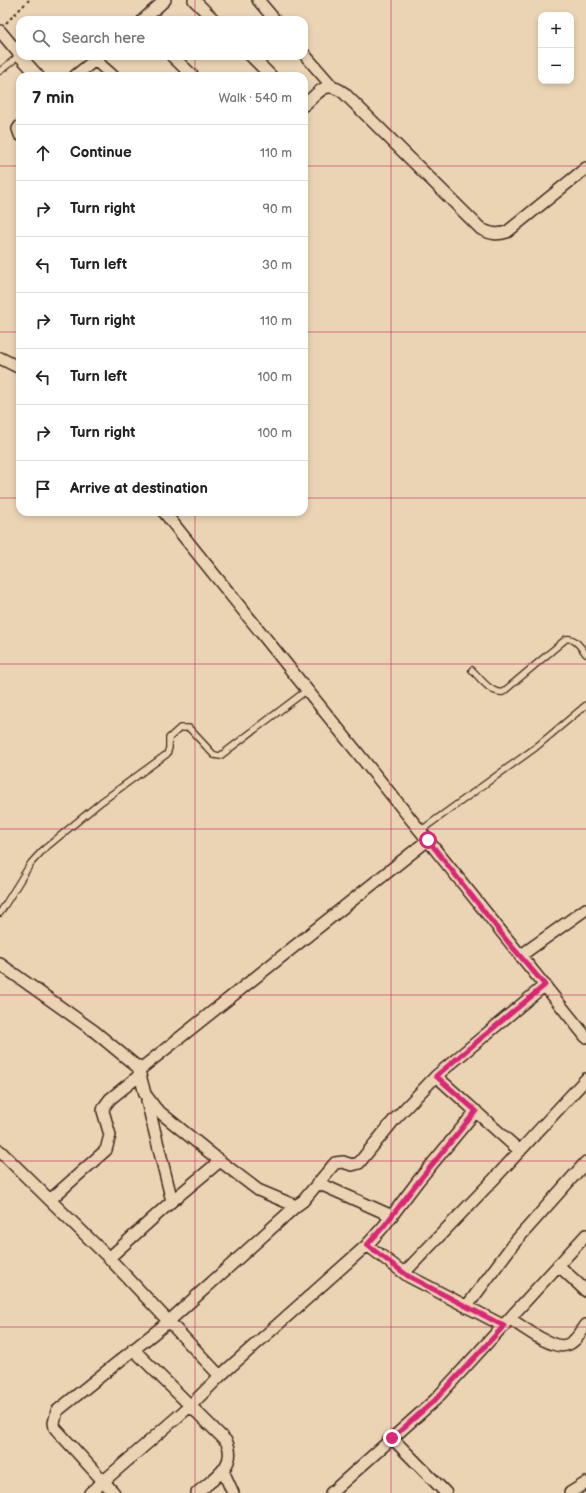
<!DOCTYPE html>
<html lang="en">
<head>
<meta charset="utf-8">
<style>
	:root { --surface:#fff; --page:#f2f2f2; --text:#222; --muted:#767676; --line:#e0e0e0 }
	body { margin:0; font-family:"Balsamiq Sans",sans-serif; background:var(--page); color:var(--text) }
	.controls { position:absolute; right:12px; top:12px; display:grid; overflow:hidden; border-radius:8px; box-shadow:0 2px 6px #0003 }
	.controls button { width:36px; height:36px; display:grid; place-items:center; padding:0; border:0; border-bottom:1px solid var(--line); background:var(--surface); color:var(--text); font:20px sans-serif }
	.stop { position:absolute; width:12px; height:12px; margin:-9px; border:3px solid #db2777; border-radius:50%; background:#fff }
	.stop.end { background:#db2777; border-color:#fff; box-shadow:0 1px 4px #0008 }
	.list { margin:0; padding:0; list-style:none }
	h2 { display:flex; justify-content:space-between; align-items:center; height:52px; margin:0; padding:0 16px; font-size:17px }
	h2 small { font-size:13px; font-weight:400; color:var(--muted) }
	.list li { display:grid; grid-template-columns:26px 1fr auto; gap:12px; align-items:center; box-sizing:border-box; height:56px; padding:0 16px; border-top:1px solid var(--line) }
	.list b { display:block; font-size:15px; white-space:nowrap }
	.list em { font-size:13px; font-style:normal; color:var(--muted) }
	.icon { flex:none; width:22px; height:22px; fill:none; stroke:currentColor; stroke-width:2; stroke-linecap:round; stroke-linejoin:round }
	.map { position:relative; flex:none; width:586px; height:1493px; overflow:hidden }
	.search { position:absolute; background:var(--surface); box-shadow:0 2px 6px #0003; left:16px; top:16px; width:292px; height:44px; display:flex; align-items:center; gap:10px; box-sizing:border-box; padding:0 14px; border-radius:12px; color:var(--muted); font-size:15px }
	.panel { position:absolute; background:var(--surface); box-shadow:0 2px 6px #0003; left:16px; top:72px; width:292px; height:444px; border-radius:12px }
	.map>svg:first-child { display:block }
</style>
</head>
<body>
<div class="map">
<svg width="586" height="1493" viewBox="0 0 586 1493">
	<rect width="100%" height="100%" fill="#ebd4b4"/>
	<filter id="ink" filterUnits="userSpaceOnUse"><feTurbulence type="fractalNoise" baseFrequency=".025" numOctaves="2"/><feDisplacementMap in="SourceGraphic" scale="8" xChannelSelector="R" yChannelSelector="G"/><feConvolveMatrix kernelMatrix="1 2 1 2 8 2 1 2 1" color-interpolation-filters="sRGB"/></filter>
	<g filter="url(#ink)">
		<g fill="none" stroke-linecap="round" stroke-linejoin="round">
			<g stroke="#3b2a1e" stroke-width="8">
				<path id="lane" d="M0,71L20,55
					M472,670C480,678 491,694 503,692L566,639C575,637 581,648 586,654
					M420,831L535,748L586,705
					M0,913L31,863L43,850L101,802L167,754L169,748V738L180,728H189L214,755L220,756L307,690"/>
			</g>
			<g stroke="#3b2a1e" stroke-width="14">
				<path id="street" d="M194,0L214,20
					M258,0L275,20
					M143,20L165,0
					M0,31L20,55
					M304,54L331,85
					M20,56L38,76
					M172,56L193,76
					M251,56L271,76
					M95,60L113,76
					M75,76L100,56
					M304,105C320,92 325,79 344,93L481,229C491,234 497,235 507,232L586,168
					M20,126L18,129L20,135
					M0,358L20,368
					M164,512L586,1037
					M520,956L586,909
					M0,964L94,1031L135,1065L143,1067L428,840
					M138,1067L145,1094L156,1109L220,1161L258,1190L296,1206L303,1201L335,1163L343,1162L352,1165L359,1163L394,1120L436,1076L545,985
					M436,1076L520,1151
					M147,1101L172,1201
					M0,1151L109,1258L220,1376
					M318,1183L392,1216
					M50,1200L106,1150L110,1135L103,1111L104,1107L110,1099L140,1075
					M367,1245L408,1276L504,1326
					M109,1258L172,1201L220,1161
					M558,1265L586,1291
					M404,1273L494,1179L586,1079
					M467,1306L514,1243L586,1162
					M510,1319C522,1326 552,1350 566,1345C575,1343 581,1332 586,1325
					M133,1349L226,1441C239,1465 213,1479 197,1493
					M392,1438L446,1493
					M223,1471L233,1493
					M90,1493L190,1406L220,1376L367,1245L384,1226L418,1181L476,1111
					M114,1493L55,1428L54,1423L57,1411L168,1322L296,1206
					M331,1493L435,1400L586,1235
					M570,1493L586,1483"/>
			</g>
			<path stroke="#3b2a1e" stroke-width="2" stroke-dasharray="3 3" stroke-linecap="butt" d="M6,23L29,0"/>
			<use href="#lane" stroke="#ebd4b4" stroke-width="5.5"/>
			<use href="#street" stroke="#ebd4b4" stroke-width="11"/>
		</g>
	</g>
	<g fill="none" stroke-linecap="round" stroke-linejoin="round" filter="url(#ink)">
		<path stroke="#db2777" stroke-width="5" d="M392,1438L435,1400L504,1326L408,1276L367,1245L384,1226L418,1182L476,1111L436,1076L545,985L508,942L428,840"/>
	</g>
	<path fill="none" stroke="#c2185b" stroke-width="1" stroke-opacity="0.55" d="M195,0V20M391,0V1493M195,56V76M0,166H20M304,166H586M0,332H20M304,332H586M0,498H20M304,498H586M195,512V1493M0,664H586M0,829H586M0,995H586M0,1161H586M0,1327H586"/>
</svg>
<div class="controls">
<button>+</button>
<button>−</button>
</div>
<div class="stop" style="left:428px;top:840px"></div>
<div class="stop end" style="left:392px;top:1438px"></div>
<div class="search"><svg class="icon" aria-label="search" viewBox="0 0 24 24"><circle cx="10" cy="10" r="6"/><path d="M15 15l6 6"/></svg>Search here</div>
<section class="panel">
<h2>7 min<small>Walk · 540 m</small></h2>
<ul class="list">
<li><svg class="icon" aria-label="ahead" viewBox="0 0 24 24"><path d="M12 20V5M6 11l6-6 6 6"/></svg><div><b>Continue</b></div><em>110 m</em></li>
<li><svg class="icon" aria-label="right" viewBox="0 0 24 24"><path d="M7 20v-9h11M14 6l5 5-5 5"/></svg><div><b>Turn right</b></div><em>90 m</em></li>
<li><svg class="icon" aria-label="left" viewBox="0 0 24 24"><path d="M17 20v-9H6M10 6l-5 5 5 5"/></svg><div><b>Turn left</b></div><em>30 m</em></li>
<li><svg class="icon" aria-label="right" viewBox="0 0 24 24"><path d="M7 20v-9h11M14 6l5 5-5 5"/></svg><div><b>Turn right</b></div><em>110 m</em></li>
<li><svg class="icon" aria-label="left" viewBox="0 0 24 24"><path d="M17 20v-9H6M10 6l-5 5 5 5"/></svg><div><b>Turn left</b></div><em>100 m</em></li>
<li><svg class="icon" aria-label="right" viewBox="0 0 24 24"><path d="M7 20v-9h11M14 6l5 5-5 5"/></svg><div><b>Turn right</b></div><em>100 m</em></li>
<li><svg class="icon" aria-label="arrive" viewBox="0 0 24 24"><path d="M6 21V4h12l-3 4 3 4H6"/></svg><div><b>Arrive at destination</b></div></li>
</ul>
</section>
</div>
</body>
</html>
